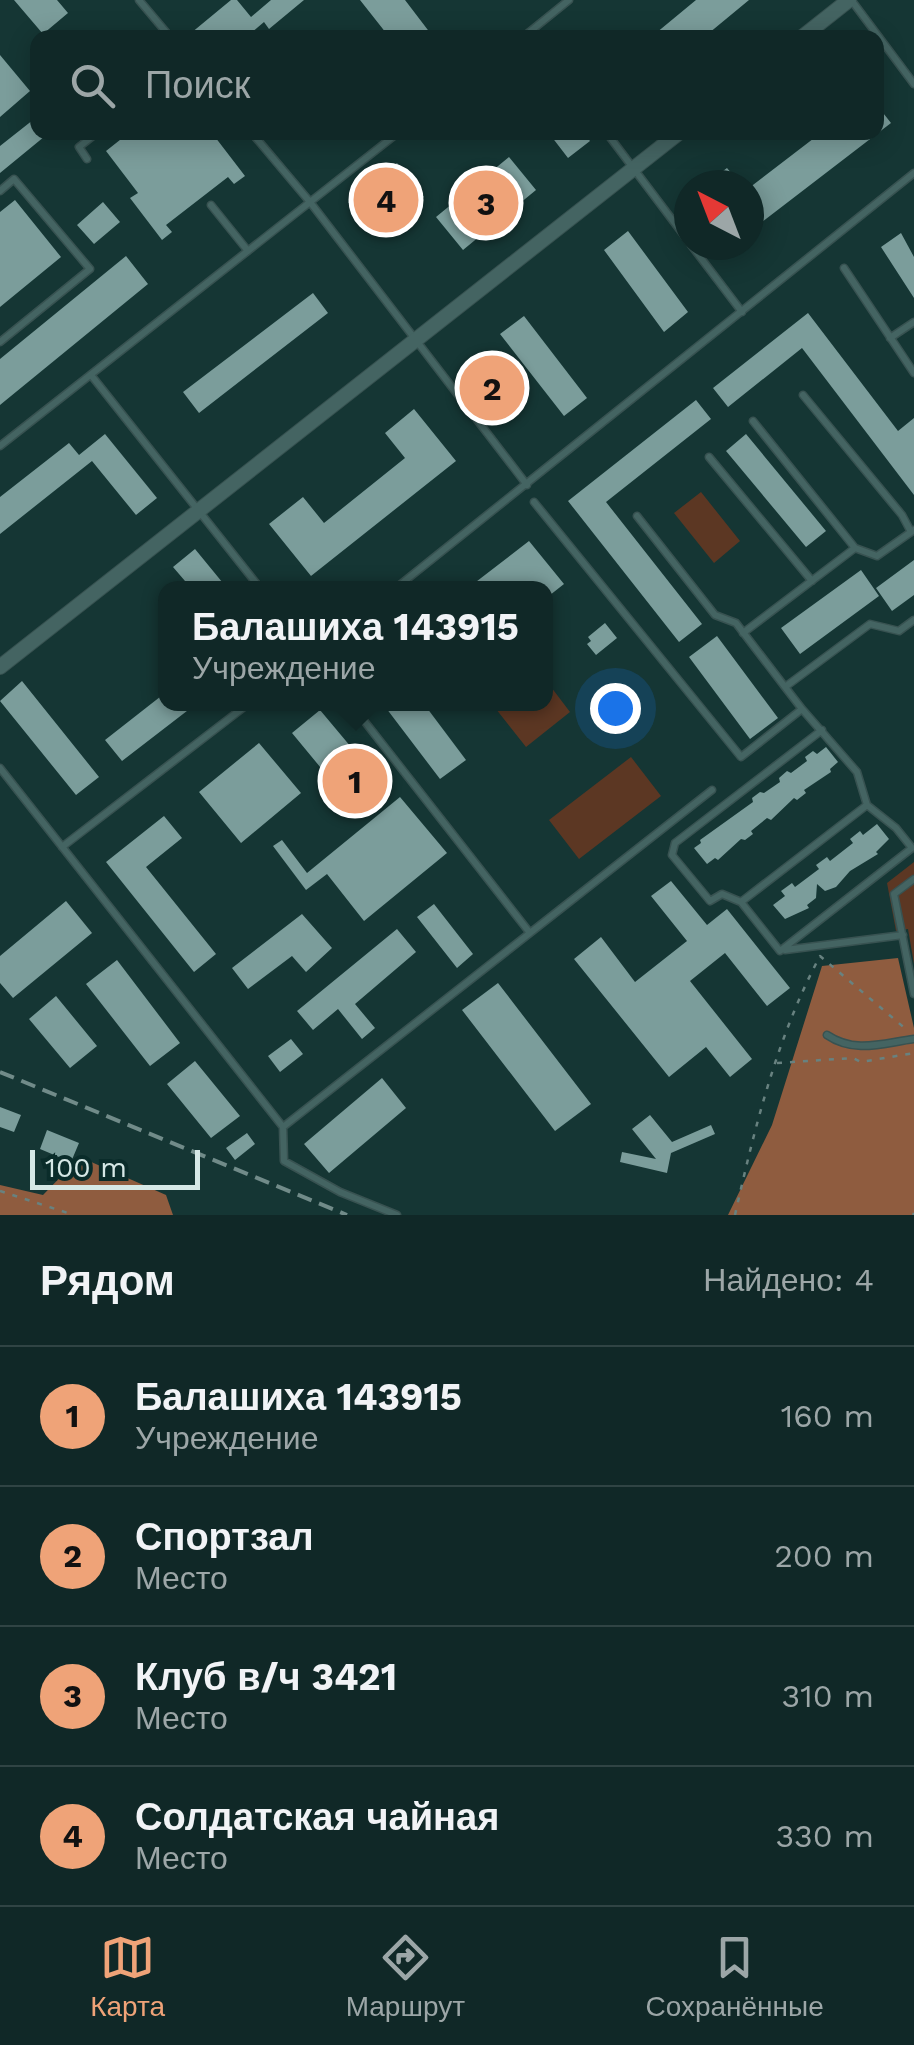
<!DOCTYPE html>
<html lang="ru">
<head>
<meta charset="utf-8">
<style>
	:root { --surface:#102827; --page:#19302f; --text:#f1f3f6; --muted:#9ca6a7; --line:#304444; --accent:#efa378 }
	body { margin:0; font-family:"Work Sans",sans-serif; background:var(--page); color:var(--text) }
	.compass { position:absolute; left:674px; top:170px; width:90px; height:90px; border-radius:50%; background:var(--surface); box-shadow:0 5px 25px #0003; rotate:318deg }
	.scale { position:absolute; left:30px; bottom:25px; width:170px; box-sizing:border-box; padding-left:10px; border:5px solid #d6e8e6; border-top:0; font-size:28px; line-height:35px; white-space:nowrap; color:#d6e8e6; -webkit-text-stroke:8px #0a2c2a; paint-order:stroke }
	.you { position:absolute; left:615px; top:708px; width:35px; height:35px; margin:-25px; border:8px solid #fff; border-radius:50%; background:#1a73e8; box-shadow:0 0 0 15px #1a73e833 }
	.badge { display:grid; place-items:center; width:65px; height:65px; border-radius:50%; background:var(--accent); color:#111; font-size:32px; font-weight:700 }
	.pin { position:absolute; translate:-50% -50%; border:5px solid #fff; box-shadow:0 2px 10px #0006 }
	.popup { position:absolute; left:158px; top:581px; width:395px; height:130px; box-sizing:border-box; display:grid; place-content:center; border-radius:20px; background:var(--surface); filter:drop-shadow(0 2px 8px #0005); font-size:32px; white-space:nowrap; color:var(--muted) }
	.popup b { font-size:38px; color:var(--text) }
	.popup::after { content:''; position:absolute; left:50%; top:100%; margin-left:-20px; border:20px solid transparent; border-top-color:var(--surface) }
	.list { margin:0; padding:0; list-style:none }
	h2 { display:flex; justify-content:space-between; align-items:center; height:130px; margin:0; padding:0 40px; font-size:42px }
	h2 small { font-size:32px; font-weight:400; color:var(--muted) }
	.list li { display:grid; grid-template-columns:65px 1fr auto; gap:30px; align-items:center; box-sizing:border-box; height:140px; padding:0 40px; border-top:2px solid var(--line) }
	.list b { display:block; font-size:38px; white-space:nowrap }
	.list p { margin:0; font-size:32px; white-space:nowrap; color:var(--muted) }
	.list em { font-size:32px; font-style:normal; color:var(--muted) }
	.icon { flex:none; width:55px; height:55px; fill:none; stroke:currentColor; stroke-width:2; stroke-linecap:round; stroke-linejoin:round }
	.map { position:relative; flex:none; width:914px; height:1215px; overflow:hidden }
	.search { position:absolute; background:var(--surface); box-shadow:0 5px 25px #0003; left:30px; right:30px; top:30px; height:110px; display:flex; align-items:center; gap:25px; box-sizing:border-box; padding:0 35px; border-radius:20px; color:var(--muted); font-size:38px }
	.sheet { height:690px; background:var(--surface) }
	nav { display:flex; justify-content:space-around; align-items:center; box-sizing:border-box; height:140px; border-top:2px solid var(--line); background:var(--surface); font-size:28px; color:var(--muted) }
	nav a { display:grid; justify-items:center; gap:5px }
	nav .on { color:var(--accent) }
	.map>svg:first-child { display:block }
</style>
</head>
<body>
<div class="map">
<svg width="914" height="1215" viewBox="0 0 914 1215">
	<rect width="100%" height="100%" fill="#153634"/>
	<path fill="#5c3723" d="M701,492L740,541L714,563L674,513Z
		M545,679L570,712L526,747L492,704H545Z
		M631,757L661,796L579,859L549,820Z
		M914,862V964L908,929L896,931L887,883Z"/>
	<path fill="#8f5c3f" d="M898,958L914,1028V1215H728L772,1125L822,966Z
		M80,1157L166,1195L173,1215H0V1185L43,1195Z"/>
	<path fill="#7b9d9b" d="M14,0H57L68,13L43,34Z
		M231,0H237L251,17L271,0H304L269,29L264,22L245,38H185Z
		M360,0H405L434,38H390Z
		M696,0H749L703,38H650Z
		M0,55L30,91L0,117Z
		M876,104L891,123L749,232V188L822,132H876Z
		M38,116V132H50L0,173V146Z
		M130,132H199L204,139L212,133L245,176L234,184L228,177L166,225L172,232L162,240L130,198L138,193L106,151Z
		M548,132H583L590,141L568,158Z
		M509,157L536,190L463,250L436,217Z
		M397,163L424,197L375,236L348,202Z
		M727,168L741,185H704Z
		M15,200L61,257L0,307V212Z
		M103,202L120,222L94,244L77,225Z
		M628,231L688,312L664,332L604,250Z
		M901,233L914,257V298L881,247Z
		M126,256L148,284L0,405V359Z
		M313,293L328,313L199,413L183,392Z
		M808,313L898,431L914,418V495L802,348L728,407L713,388Z
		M524,316L587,398L564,416L500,334Z
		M481,357L520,405L502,419L464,372Z
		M696,400L711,419L606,502L702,624L679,642L568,501Z
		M414,409L456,461L311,576L269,524L303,497L324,523L405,458L385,433Z
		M105,434L157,498L136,515L92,461L0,534V497L69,443L79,455Z
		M746,434L826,531L806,547L726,451Z
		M529,541L564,584L545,599V588H524L521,584L514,588H468Z
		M195,549L227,588H191L173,567Z
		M914,560V595L892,611L876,588Z
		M861,570L879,596L800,654L781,628Z
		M605,623L617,638L596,655L587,644L591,641L588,637Z
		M717,636L778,718L750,739L689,657Z
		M22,681L99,777L76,795L0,701Z
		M165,693V704H196L122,761L105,740Z
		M383,704H424L466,760L440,779Z
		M320,710L382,784L354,808L292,733Z
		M259,743L301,793L241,843L199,792Z
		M826,747L838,762L830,769L831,772L804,790L806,793L797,800L794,798L771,820L767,818L751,831L753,834L745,840L741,839L718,860L715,858L707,864L694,848L701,843L700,840L753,802L752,798L760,792L764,793L780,782L779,778L787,771L791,773L807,761L805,757L813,751L817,754Z
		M400,797L447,853L364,921L327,874L306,890L273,846L282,840L307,873Z
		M164,816L182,838L146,867L216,954L194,972L106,862Z
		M877,824L889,839L876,852L878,854L850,871L836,887L825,891L817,884L816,898L807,905L809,908L785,919L773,905L785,896L781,891L792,883L795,887L819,869L816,865L827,857L830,861L853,843L850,839L860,831L863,835Z
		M671,881L707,925L727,909L790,988L767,1006L725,953L690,981L752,1059L730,1077L706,1047L669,1077L574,959L601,937L635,982L687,941L651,896Z
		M66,901L92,933L13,998L0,983V956Z
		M434,904L473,954L457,968L417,917Z
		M302,914L332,948L306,972L292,956L248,989L232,968Z
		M397,929L416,952L355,1004L375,1028L362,1039L338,1009L313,1030L297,1011Z
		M117,960L180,1043L150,1066L86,984Z
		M498,983L591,1104L555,1131L462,1010Z
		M56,996L97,1046L70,1068L29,1019Z
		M291,1039L303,1054L280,1072L268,1056Z
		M195,1061L240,1116L211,1138L167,1084Z
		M382,1078L406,1108L329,1173L304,1144Z
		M0,1107L21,1115L14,1132L0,1127Z
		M650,1115L672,1142L711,1125L715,1134L671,1153L667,1173L620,1162L622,1152L656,1159L632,1129Z
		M47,1130L79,1143L71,1162L40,1149Z
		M247,1133L255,1144L235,1160L226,1148Z"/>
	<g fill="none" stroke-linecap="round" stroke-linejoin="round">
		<g stroke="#385251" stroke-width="9">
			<path id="lane" d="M139,0L171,38
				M852,1L914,84
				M522,38L569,0
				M251,132L310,202L527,485
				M606,132L689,242
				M87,159L79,147L98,132
				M0,191L14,179L90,269L0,342
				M211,205L248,251
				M691,245L742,312
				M844,268L914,373
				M890,338L914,322
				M91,375L260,588
				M803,395L902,515L910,530
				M753,421L855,548
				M0,446L399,132
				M709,457L812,581
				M534,502L741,757L802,709L785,687L870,624L899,631L914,620
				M637,516L715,615L736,623L785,687
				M396,588L914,173
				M743,633L855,548L877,556L914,530
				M351,704L530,933
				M802,709L857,772L867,805L896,828L912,848L780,951L741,902L722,894L710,901L672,855L675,843L822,730
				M0,768L283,1127L712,790
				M62,847L248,704
				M914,879L894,894L914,994
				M741,902L867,805
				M785,950L903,935
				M827,1035C855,1054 883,1043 914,1039
				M283,1127L284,1161L340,1192L397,1215"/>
		</g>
		<g stroke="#385251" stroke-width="16">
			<path id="street" d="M801,38L849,0
				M0,667L680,132"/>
		</g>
		<path stroke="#688280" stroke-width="2.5" stroke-dasharray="5 8" stroke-linecap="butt" d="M777,1063L853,1058L861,1062L914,1053
			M0,1191L74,1215
			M735,1215C755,1126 777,1037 820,956L907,1030
			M913,1215L914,1213"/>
		<use href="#lane" stroke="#446462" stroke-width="6"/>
		<use href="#street" stroke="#446462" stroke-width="14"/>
		<path stroke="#718b89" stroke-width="4" stroke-dasharray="15 8" stroke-linecap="butt" d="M0,1072L347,1215"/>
	</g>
</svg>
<svg class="compass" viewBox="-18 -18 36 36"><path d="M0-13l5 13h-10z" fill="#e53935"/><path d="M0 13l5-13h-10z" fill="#9ca6a7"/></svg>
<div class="scale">100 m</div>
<div class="you"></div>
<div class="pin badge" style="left:355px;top:781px">1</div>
<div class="popup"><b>Балашиха 143915</b>Учреждение</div>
<div class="pin badge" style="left:492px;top:388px">2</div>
<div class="pin badge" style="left:486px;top:203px">3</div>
<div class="pin badge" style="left:386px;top:200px">4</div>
<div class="search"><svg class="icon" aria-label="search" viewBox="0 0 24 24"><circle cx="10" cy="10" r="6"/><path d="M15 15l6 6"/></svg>Поиск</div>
</div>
<section class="sheet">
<h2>Рядом<small>Найдено: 4</small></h2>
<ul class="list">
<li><span class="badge">1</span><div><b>Балашиха 143915</b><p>Учреждение</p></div><em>160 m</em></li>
<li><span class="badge">2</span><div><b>Спортзал</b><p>Место</p></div><em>200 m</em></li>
<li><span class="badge">3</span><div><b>Клуб в/ч 3421</b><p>Место</p></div><em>310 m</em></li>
<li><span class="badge">4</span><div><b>Солдатская чайная</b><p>Место</p></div><em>330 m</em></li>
</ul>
</section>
<nav>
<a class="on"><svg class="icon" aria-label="map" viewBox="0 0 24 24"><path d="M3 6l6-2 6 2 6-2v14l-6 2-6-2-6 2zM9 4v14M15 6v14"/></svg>Карта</a>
<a><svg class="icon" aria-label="directions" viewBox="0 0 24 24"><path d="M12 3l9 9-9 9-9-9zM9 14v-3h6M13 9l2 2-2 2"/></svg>Маршрут</a>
<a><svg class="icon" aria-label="saved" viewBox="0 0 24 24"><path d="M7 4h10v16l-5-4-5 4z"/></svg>Сохранённые</a>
</nav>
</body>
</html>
